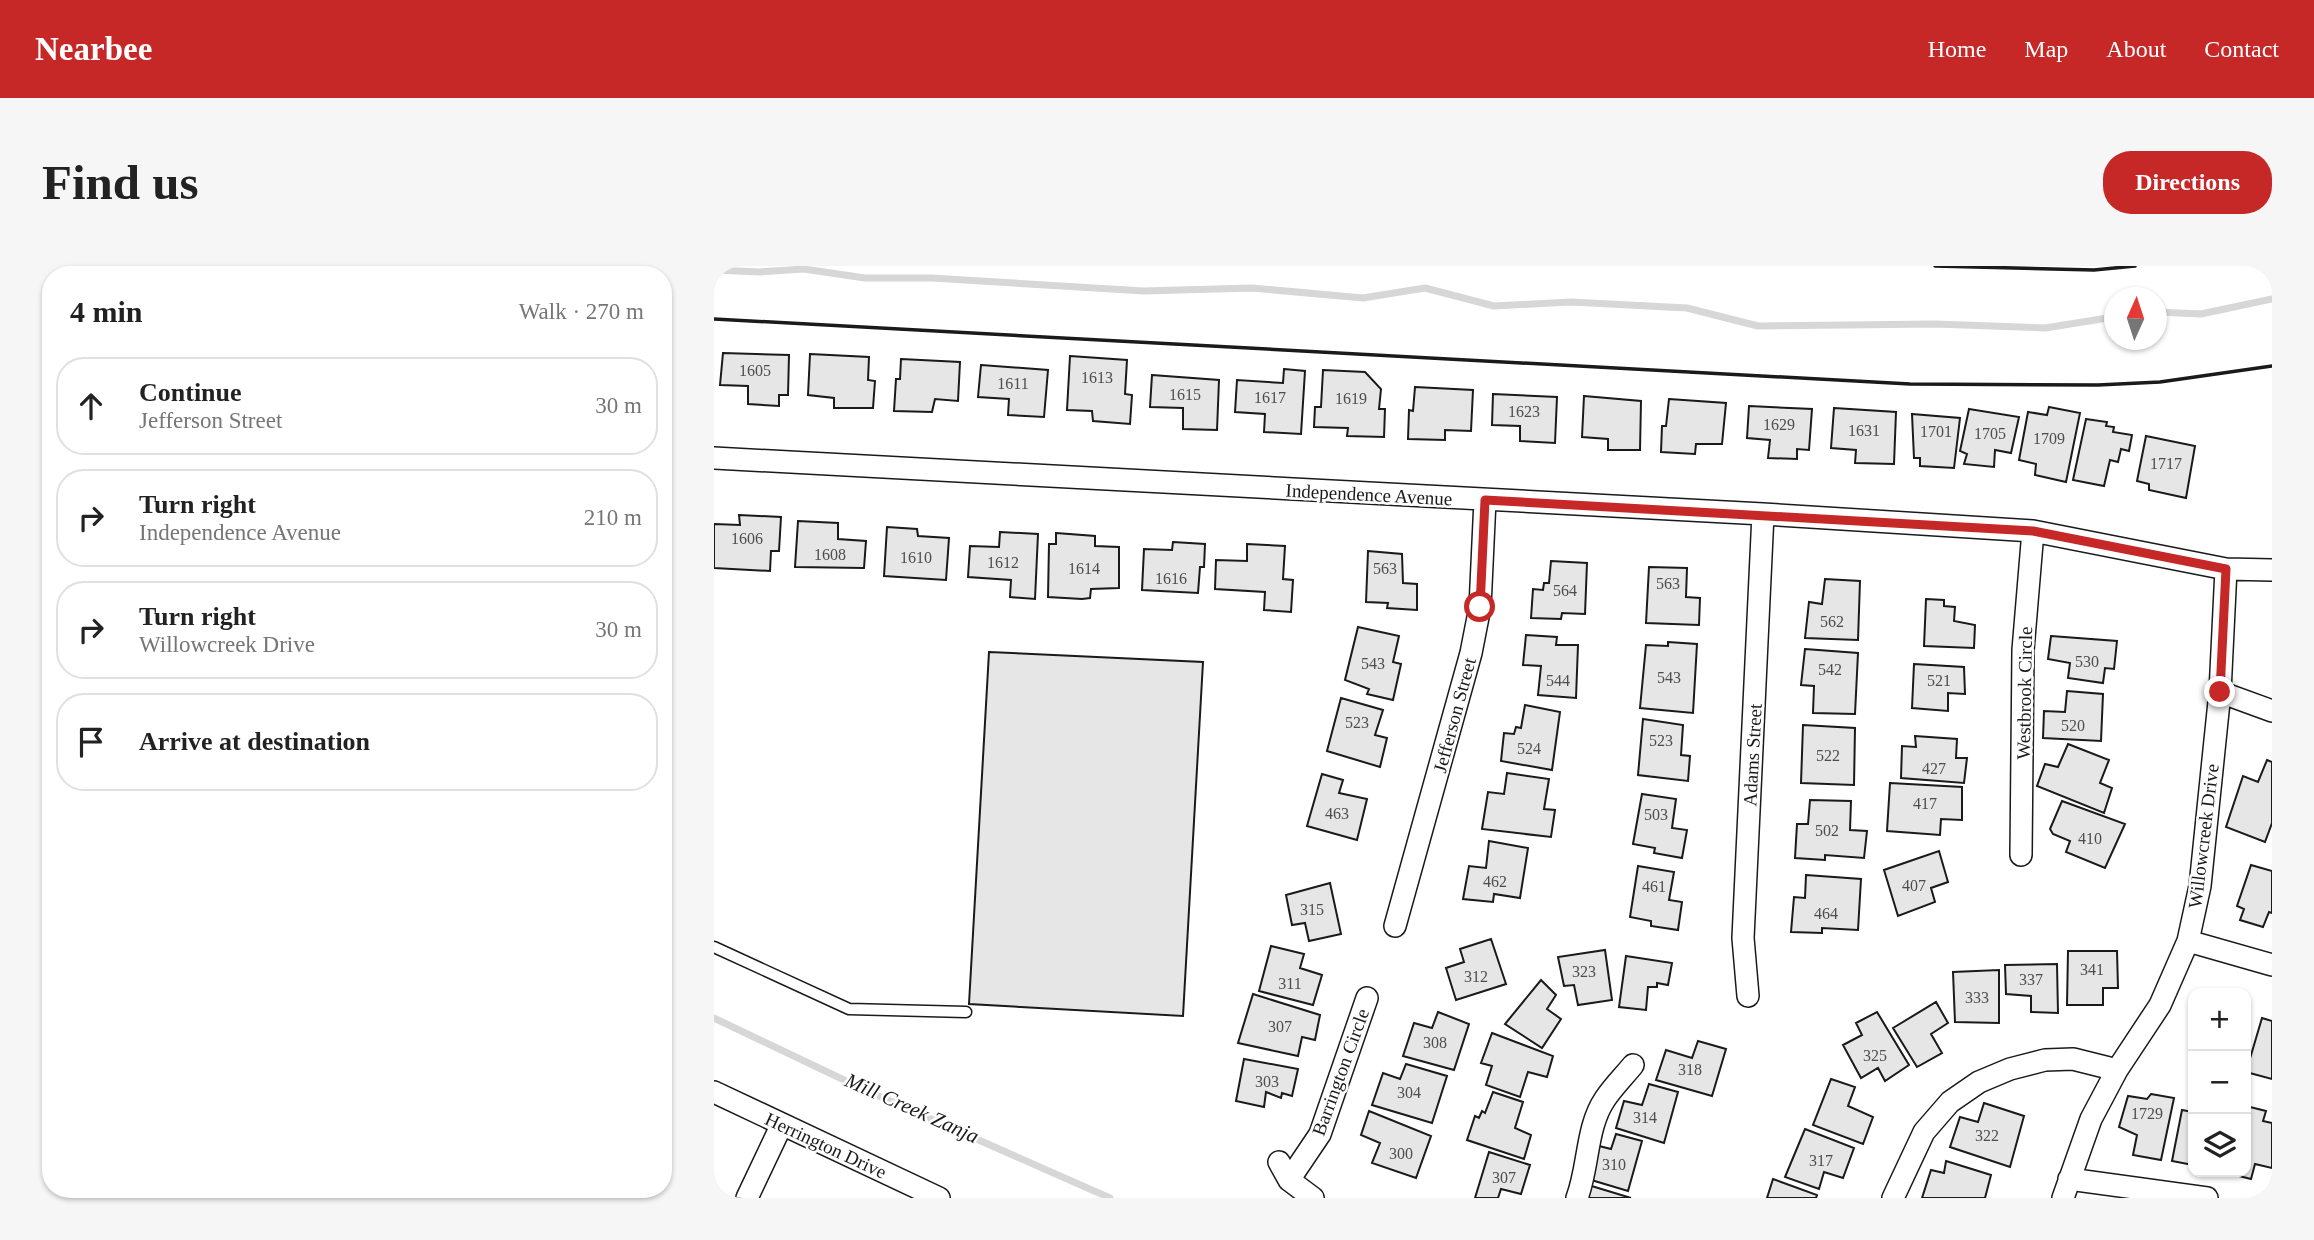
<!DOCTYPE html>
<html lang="en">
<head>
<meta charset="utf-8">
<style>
	:root { --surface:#fff; --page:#f6f6f6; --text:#222; --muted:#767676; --line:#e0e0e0; --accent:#c62828 }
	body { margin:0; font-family:Georgia,serif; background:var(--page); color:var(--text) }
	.controls { position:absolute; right:21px; bottom:21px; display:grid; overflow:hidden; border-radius:14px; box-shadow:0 2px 5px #0004 }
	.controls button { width:63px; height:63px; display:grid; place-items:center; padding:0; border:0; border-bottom:2px solid var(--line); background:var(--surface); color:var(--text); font:35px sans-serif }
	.compass { position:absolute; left:1390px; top:21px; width:63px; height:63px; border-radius:50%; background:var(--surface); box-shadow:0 2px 5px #0004; rotate:3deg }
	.stop { position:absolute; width:21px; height:21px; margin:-16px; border:5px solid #c62828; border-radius:50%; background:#fff }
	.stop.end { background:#c62828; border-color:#fff; box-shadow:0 2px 7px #0008 }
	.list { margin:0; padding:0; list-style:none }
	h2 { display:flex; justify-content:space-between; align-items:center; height:91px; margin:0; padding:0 28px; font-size:30px }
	h2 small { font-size:23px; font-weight:400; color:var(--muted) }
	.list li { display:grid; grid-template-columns:46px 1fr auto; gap:21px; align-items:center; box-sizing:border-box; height:98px; margin:0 14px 14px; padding:0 14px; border:2px solid var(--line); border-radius:28px }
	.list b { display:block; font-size:26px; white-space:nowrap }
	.list p { margin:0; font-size:23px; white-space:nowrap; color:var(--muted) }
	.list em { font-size:23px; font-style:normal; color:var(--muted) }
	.icon { flex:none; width:38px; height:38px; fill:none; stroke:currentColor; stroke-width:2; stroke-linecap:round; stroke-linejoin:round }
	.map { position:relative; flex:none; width:1558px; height:932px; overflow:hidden; border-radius:28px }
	header { display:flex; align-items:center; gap:42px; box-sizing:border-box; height:98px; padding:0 35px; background:var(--accent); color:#fff }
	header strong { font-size:33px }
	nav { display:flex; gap:38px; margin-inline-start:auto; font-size:24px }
	.intro { display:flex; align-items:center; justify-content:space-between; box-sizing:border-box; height:168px; padding:0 42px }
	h1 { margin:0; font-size:49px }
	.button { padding:18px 32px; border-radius:28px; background:var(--accent); color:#fff; font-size:24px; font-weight:700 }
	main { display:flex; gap:42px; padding:0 42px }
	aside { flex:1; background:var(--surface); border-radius:28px; box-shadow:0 2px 5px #0004 }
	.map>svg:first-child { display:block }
</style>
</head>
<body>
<header>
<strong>Nearbee</strong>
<nav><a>Home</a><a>Map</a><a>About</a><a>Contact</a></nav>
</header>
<div class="intro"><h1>Find us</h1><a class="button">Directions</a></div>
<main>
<aside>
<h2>4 min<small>Walk · 270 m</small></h2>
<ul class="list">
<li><svg class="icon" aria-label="ahead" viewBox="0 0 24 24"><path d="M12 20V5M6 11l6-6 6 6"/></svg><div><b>Continue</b><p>Jefferson Street</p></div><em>30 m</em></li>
<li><svg class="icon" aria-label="right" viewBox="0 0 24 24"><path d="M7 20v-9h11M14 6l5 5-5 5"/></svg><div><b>Turn right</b><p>Independence Avenue</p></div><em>210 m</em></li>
<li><svg class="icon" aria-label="right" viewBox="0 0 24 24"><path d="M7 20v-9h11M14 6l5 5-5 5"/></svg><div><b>Turn right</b><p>Willowcreek Drive</p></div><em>30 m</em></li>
<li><svg class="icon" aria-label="arrive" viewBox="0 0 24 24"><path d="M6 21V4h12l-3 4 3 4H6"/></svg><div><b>Arrive at destination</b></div></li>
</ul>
</aside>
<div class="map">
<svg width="1558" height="932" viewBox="0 0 1558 932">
	<rect width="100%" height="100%" fill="#fff"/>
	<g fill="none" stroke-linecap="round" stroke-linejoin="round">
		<path stroke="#d7d7d7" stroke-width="7" d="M0,4L46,6L90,3L151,12H218L430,25L538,22L649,32L711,22L780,40L857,36L973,42L1044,60L1221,58L1331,62L1400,51
			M1442,46L1487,48L1558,33
			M0,752L149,823L396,932"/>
	</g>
	<path fill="#e6e6e6" stroke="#1a1a1a" stroke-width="2" d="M9,87L75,89L74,129H65V140L34,138V120L6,119Z
		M96,88L155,91L154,114L161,115L159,142H120V132L94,129Z
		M356,90L413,94L411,128L418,129L416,158L379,155L378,145L353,144Z
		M187,93L246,96L244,135L221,133L218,146L180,145L182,113H186Z
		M267,99L334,104L330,151L294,149L295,133L264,131Z
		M570,103L591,105L587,168L550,166L551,148L521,146L523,114L569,117Z
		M609,104L651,106L667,123L665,143H671L670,171L633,170L634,162L600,161L601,141H607Z
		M438,109L505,114L503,164L469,163V142L436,141Z
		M701,121L759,124L757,165L731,164V174L694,173L695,144L699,145Z
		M779,128L843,131L841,177L806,175V160L778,159Z
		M870,130L927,135L926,184H894V173L868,171Z
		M955,133L1012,137L1008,178H982L981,188L947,186L948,160H952Z
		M1035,140L1098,143L1095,184L1083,183V193L1054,192L1056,174L1033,172Z
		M1335,141L1366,147L1352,216L1321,209L1322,198L1305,194L1314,146L1333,149Z
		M1120,142L1182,146L1180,198L1141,197L1142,184L1117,182Z
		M1255,143L1305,151L1297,187L1281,184L1280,201L1250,198L1253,188L1246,185Z
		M1198,148L1246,152L1240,202L1206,200V192H1200Z
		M1372,153L1393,156L1392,160L1400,161L1399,166L1418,169L1415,185L1407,183L1404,196L1396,194L1390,220L1359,214Z
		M1432,170L1481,180L1472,232L1435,224V218L1423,215Z
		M25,249L67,251L65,285H57L56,305L0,302V258L26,259Z
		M84,255L124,257V273L152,275L150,302L81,301Z
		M173,261L203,263L204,270L235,272L232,314L170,310Z
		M286,266L324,268L321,333L296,331L297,314L254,311L256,280L285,281Z
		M342,267L381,270V280L405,281V322L377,323L376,332L368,333L334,331L335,278H342Z
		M459,276L491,278L490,301H486L484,327L428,324L430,283L458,284Z
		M533,278L571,280L569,313L579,314L577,346L550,344L551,326L501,323L502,294L533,295Z
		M654,285L688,288L689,317L703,318V344L673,342L674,337L652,336Z
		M837,295L873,297L871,348L848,347L847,353L817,352L819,323L829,324L830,317H835Z
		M935,301L973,302L972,331L986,332L985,359L932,357Z
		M1111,313L1146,315L1144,374L1091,372L1095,336L1108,338Z
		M1212,333L1230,334V340L1241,341L1240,355L1261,359L1260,382L1210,380Z
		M644,361L685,370L679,396L687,398L679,434L653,428L655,423L631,414Z
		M812,369L843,371L842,379H864L862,432L824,429L827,400L809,399Z
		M1337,370L1403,375L1400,403L1391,402L1389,417L1354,412L1356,397L1334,393Z
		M954,376L983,378L979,447L926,442L932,379L954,380Z
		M1091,383L1144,387L1141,448L1099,447L1100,420L1087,419Z
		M275,386L489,396L469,750L255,738Z
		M1200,398L1250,401L1251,428L1234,427V445L1198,442Z
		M1353,425L1389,428L1387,475L1329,472L1330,445L1351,446Z
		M627,432L669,444L661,469L673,472L666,501L613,485Z
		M811,439L846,446L838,504L787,495L790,467L800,468L802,461L807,462Z
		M929,453L969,459L967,489L976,490L974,515L924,509Z
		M1089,459L1141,462L1140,519L1087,517Z
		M1201,470L1243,473L1242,492H1253L1250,517L1187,512L1188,480L1202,481Z
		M1354,478L1395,494L1386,517L1398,522L1390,547L1323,520L1331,498L1344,501Z
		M1553,494L1558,496V557L1551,576L1512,561L1529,510L1544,516Z
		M793,507L835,513L830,543L841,544L837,571L768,563L774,526L790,528Z
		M608,508L629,514L625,527L653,533L643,574L593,560Z
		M1176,517L1248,521V554L1227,553L1226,569L1173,565Z
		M928,528L962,533L958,562L973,564L968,592L940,587L941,582L919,578Z
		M1096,534L1137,535L1136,564L1153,565L1150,592L1111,589V594L1081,592L1083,558H1094Z
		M1348,535L1411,558L1391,602L1352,586L1356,575L1339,568L1336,563Z
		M775,575L814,582L806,632L780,628L779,636L749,633L755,600L772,602Z
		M1225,585L1234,616L1217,622L1221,636L1184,650L1170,604Z
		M1537,599L1558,605V647L1555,646L1549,661L1526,654L1530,643L1523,640Z
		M924,600L960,606L955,634L968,636L964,664L937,660V655L916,651Z
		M1092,609L1147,613L1144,664L1108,662V667L1077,666L1080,631L1091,632Z
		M616,617L627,668L595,675L591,657L578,659L572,629Z
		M777,673L792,718L742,734L732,702L750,696L746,683Z
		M557,680L590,688L586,702L608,709L599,739L545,725Z
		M891,684L898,734L864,739L860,719L850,720L844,691Z
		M1354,685H1403L1404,722H1389V739H1353Z
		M912,690L958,697L954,719L943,717V721H934L932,744L905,741Z
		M1343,698L1344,747L1317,746V730L1292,728L1291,699Z
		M1285,704V757L1241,756L1239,706Z
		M827,714L842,729L833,743L847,753L828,782L791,758Z
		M539,728L606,749L601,774L588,771L584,790L524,777Z
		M1222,736L1234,757L1217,768L1228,787L1203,801L1179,762Z
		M724,746L755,758L740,804L689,790L700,757L718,762Z
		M1163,746L1195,799L1171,815L1164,802L1147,812L1129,779L1148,769L1142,757Z
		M1548,752L1558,755V813L1532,806Z
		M778,767L839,790L833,811L814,806L806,831L772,819L778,800L767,797Z
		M984,775L1012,783L998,830L942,814L952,784L978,792Z
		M530,793L584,803L578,830L568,827L567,832L552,826L550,841L522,835Z
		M692,798L733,810L718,857L658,839L669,807L686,813Z
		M1117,813L1141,821L1134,840L1159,851L1149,878L1099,859Z
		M935,818L964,826L950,877L902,862L910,835L928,839Z
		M779,826L809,836L801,862L817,869L810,893L753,874L761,850L765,852L768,845L771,847Z
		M1437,828L1460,832L1447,894L1419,889L1423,869L1405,861L1414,830L1433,833Z
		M1270,837L1310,850L1296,901L1236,881L1246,851L1264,856Z
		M1532,840L1552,845L1549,855L1558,857V902L1541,898L1537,913L1509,906H1532Z
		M1468,844L1479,846V899L1458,895Z
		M655,845L717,870L702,912L658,897L666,877L647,869Z
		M1091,863L1140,882L1129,912L1110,906L1105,923L1071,911Z
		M902,868L928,875L914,925L874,913L885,880L897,883Z
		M775,886L816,899L807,928L787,923L784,932H761Z
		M1232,895L1277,909L1271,932H1208L1217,904L1230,907Z
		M1059,913L1103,929L1102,932H1053Z
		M871,918L917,932H868Z"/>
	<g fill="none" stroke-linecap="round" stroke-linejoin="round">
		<g stroke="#1a1a1a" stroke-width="13">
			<path id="lane" d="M0,681L135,743L252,746"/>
		</g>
		<g stroke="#1a1a1a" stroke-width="24">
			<path id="street" d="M0,192L1049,248L1319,265L1512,303L1558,304
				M1506,426L1558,445
				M1307,589L1309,384L1319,265
				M681,660L757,387L766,341L771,234
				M1474,675L1558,699
				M1034,730L1029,672L1049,248
				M0,826L225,932
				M565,896L575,914L599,932
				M1355,913L1493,932
				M575,914L606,868L653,732
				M33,932L68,858
				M863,932C875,900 872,861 891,833C899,821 910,810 919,799
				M1179,932L1210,866L1236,836L1265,816L1296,803L1331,794L1359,793L1403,804
				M1349,932L1377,853L1403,804L1446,739L1474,675L1486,620L1506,426L1512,303"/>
		</g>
		<use href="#lane" stroke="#fff" stroke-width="10"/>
		<use href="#street" stroke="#fff" stroke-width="21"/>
		<path stroke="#1a1a1a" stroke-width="3.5" d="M1221,0L1380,4L1421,0
			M0,53L1196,118L1384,119L1446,116L1558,100"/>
	</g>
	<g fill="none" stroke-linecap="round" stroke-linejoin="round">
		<path stroke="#c62828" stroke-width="9" d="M766,341L771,234L1319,265L1512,303L1506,426"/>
	</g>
	<g text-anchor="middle" stroke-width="5" stroke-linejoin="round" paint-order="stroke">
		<g font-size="16" fill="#4d4d4d">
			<text x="41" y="110">1605</text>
			<text x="383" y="117">1613</text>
			<text x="299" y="123">1611</text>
			<text x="471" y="134">1615</text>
			<text x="556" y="137">1617</text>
			<text x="637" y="138">1619</text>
			<text x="810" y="151">1623</text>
			<text x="1065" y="164">1629</text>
			<text x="1150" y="170">1631</text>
			<text x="1222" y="171">1701</text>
			<text x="1276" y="173">1705</text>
			<text x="1335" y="178">1709</text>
			<text x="1452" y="203">1717</text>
			<text x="33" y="278">1606</text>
			<text x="116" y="294">1608</text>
			<text x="202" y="297">1610</text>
			<text x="289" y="302">1612</text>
			<text x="370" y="308">1614</text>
			<text x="671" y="308">563</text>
			<text x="457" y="318">1616</text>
			<text x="954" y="323">563</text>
			<text x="851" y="330">564</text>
			<text x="1118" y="361">562</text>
			<text x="1373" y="401">530</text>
			<text x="659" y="403">543</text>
			<text x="1116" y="409">542</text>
			<text x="955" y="417">543</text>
			<text x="844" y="420">544</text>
			<text x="1225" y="420">521</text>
			<text x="643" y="462">523</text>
			<text x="1359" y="465">520</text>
			<text x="947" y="480">523</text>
			<text x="815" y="488">524</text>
			<text x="1114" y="495">522</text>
			<text x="1220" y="508">427</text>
			<text x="1211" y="543">417</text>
			<text x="623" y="553">463</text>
			<text x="942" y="554">503</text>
			<text x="1113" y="570">502</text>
			<text x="1376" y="578">410</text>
			<text x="781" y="621">462</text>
			<text x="1200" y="625">407</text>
			<text x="940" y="626">461</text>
			<text x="598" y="649">315</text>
			<text x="1112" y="653">464</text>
			<text x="1378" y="709">341</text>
			<text x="870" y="711">323</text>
			<text x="762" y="716">312</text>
			<text x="1317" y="719">337</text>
			<text x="576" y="723">311</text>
			<text x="1263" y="737">333</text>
			<text x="566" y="766">307</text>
			<text x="721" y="782">308</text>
			<text x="1161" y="795">325</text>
			<text x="976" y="809">318</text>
			<text x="553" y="821">303</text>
			<text x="695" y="832">304</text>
			<text x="1433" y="853">1729</text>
			<text x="931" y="857">314</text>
			<text x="1273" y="875">322</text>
			<text x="687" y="893">300</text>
			<text x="1107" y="900">317</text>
			<text x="900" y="904">310</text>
			<text x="790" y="917">307</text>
		</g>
		<g font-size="19" fill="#1a1a1a" stroke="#fff">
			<text transform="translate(655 228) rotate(3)" y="7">Independence Avenue</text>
			<text transform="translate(1310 427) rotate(-89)" y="7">Westbrook Circle</text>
			<text transform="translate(740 449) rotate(-75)" y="7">Jefferson Street</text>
			<text transform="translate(1038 489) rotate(-87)" y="7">Adams Street</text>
			<text transform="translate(1489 570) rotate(-83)" y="7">Willowcreek Drive</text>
			<text transform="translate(626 806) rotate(-70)" y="7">Barrington Circle</text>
			<text transform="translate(112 879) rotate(25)" y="7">Herrington Drive</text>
		</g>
		<g font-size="21" font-style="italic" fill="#1a1a1a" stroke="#fff">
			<text transform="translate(198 842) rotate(24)" y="7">Mill Creek Zanja</text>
		</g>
	</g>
</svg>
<div class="controls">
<button>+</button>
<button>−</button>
<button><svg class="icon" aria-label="layers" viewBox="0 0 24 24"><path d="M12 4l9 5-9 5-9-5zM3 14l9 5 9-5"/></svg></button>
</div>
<svg class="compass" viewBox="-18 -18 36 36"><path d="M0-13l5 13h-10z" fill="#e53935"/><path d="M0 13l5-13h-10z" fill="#767676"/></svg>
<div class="stop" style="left:766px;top:341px"></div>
<div class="stop end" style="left:1506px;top:426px"></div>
</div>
</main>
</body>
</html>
